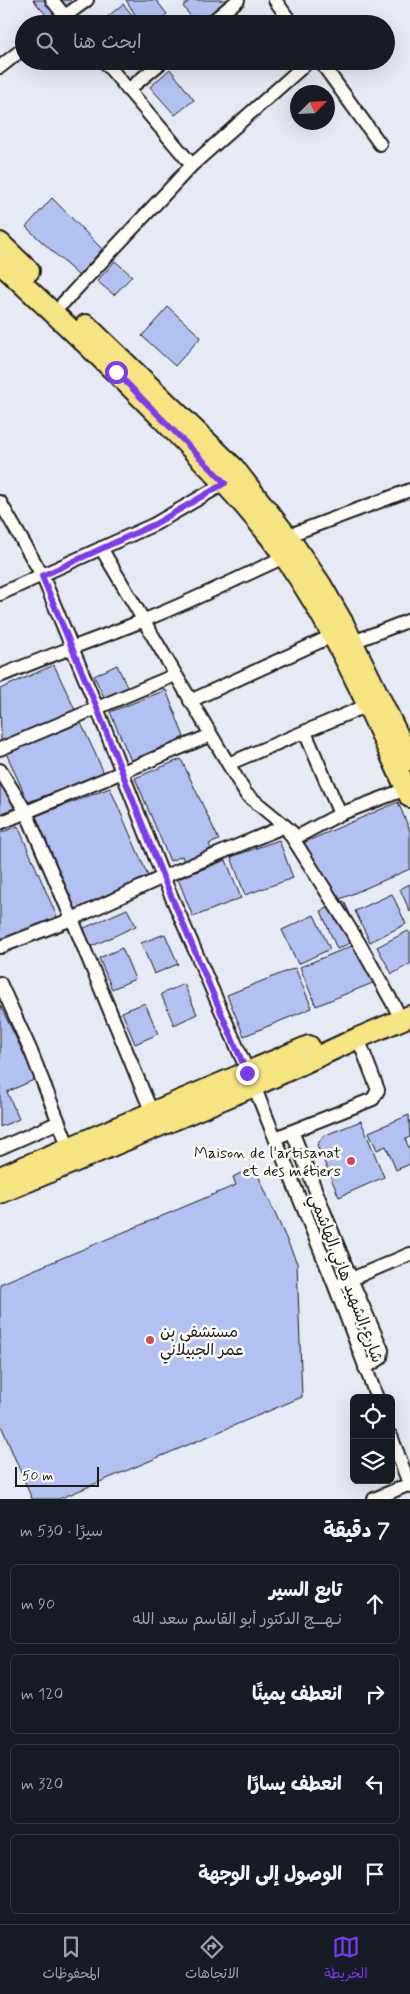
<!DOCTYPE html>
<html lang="ar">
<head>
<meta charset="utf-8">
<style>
	:root { --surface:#171b24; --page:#242831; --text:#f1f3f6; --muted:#9ea1a6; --line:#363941; --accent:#7c3aed }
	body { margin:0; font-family:Mynerve,"Playpen Sans Arabic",sans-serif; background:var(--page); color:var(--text); direction:rtl }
	.controls { position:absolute; right:15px; bottom:15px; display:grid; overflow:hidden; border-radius:8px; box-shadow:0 5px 20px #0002 }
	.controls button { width:45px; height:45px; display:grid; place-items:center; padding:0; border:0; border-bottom:1px solid var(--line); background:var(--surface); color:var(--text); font:25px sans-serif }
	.compass { position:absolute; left:290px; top:85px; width:45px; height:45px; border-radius:50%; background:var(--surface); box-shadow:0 5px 20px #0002; rotate:66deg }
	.scale { position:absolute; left:15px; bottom:12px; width:84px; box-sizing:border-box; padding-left:5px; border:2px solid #1c1c1c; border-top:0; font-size:14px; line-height:18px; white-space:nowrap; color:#1c1c1c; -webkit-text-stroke:4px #fdfcf7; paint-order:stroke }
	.stop { position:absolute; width:15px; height:15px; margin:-11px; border:4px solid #7c3aed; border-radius:50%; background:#fff }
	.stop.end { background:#7c3aed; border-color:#fff; box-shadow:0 1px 5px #0008 }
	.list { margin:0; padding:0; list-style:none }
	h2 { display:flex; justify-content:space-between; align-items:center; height:65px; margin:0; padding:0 20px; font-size:21px }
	h2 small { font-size:16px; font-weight:400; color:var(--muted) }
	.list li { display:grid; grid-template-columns:32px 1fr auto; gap:15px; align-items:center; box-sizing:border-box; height:80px; margin:0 10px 10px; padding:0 10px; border:1px solid var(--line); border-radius:8px }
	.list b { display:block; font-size:19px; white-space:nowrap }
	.list p { margin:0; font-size:16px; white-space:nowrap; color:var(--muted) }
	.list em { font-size:16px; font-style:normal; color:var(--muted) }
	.icon { flex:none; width:28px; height:28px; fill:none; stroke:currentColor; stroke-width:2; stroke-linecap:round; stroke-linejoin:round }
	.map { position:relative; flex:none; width:410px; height:1499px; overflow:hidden; direction:ltr }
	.search { position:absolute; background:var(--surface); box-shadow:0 5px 20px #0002; left:15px; right:15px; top:15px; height:55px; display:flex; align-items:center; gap:12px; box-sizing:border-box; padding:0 18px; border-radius:28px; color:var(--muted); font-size:19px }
	.sheet { height:425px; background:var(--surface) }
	nav { display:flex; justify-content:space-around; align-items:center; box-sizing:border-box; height:70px; border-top:1px solid var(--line); background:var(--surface); font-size:14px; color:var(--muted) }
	nav a { display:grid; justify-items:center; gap:2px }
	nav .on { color:var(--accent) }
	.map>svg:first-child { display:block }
</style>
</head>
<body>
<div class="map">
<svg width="410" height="1499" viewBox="0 0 410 1499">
	<rect width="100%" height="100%" fill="#e6eaf5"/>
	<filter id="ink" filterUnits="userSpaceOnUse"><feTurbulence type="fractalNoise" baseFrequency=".02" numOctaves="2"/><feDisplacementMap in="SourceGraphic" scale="10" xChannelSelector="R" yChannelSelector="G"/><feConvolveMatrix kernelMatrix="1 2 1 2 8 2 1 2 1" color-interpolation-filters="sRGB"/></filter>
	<g filter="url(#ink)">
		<path fill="#b2c1f1" stroke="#1c1c1c" d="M33,0H70L80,12L68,24H54Z
			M126,0H156L167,14L156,24H141Z
			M191,0H242L210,24H196L183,6Z
			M123,4L140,24H100V23Z
			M170,69L194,100L175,115L150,87Z
			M52,198L102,249L79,276L26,227Z
			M115,261L132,276L114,295L97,281Z
			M168,307L201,337L175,366L142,336Z
			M54,665L76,712L1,742L0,689Z
			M117,665L128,689L105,699L94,676Z
			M166,690L184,737L131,761L110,712Z
			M81,723L104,773L28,802L6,753Z
			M181,759L219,840L209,844L212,851L184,862L182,856L170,861L135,778Z
			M0,776L14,808L0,814Z
			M110,788L148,876L74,910L33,817Z
			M398,802L410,831V869L338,900L303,843Z
			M18,826L57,917L0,941V833Z
			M279,840L293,878L245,895L231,857Z
			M226,860L241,898L193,917L178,879Z
			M410,884V912L400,889Z
			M392,894L406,924L370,942L355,911Z
			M344,901L361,938L337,949L321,911Z
			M127,909L136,926L90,947L82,929Z
			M314,915L330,949L298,964L282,930Z
			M408,931L410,933V964L392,974L377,947Z
			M165,934L178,964L154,974L141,943Z
			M359,943L375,982L316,1006L300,967Z
			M122,948L135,979L112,989L99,958Z
			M295,968L312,1008L244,1036L227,995Z
			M184,984L197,1014L174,1025L161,994Z
			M145,1003L158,1034L135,1044L122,1012Z
			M0,1005L36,1079L7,1092L19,1119L0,1127Z
			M409,1115L410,1137L405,1139L410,1150V1164L396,1170L386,1146L377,1150L369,1132Z
			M361,1121L384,1177L339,1197L317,1145L323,1136Z
			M254,1166L297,1263L302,1397L59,1499H32L0,1423V1284L236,1185L233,1177Z"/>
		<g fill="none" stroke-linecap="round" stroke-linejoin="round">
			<g stroke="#1c1c1c" stroke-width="16">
				<path id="minor" d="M52,0L71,24
					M275,0L292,24
					M54,24L87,0
					M209,24L238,0
					M104,61L192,165
					M320,61L380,144
					M0,67L24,48
					M128,90L163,61
					M63,303L192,165L309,61
					M225,483L155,524L42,575L97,708L163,877L254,1086L334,1284L377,1398
					M0,502L42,575L0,594
					M287,536L410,490
					M101,548L246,794L285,826L359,943L396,1009
					M353,642L410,620
					M0,676C47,656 95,640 142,621C190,602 237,579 284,557
					M190,701L334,635
					M305,732L340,814
					M0,749L175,675
					M228,764L368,705
					M0,770L26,812L72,919L152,1113
					M0,823L211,735
					M0,947L72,919L163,877L285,826L297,837L340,814L406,789
					M0,983L30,1049L69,1148
					M292,1131L351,1279L382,1350L381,1358L365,1368
					M275,1138L373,1099L378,1090L358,1038
					M0,1148L59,1122
					M344,1282L410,1254
					M391,1436L410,1486
					M374,1499L410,1484"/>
			</g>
			<g stroke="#1c1c1c" stroke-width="24">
				<path id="primary" d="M0,243L29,271
					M0,263C59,318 118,373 174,431C213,471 252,510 284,556C337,631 372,715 410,797
					M86,325L234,468L293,544L321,585L343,623L410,760
					M0,1177L309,1046
					M0,1193L254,1086L358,1038L410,1016"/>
			</g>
			<use href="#minor" stroke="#fdfcf7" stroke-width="12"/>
			<use href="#primary" stroke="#f6e381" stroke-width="20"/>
		</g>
	</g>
	<g fill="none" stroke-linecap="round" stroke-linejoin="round" filter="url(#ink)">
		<path stroke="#7c3aed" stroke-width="6" d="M116,372L225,483L155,524L42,576L97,708L163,877L247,1073"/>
	</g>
	<g fill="#d1495b" stroke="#fdfcf7" stroke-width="2">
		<circle cx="351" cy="1161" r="5"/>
		<circle cx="150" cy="1340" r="5"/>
	</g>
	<g text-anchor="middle" stroke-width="5" stroke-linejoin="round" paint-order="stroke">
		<g font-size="16" fill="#1c1c1c" stroke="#fdfcf7" text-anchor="end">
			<text x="341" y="1158">Maison de l'artisanat<tspan x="341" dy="18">et des métiers</tspan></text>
			<text x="160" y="1337" text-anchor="start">مستشفى بن<tspan x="160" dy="18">عمر الجبيلاني</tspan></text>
		</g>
		<g font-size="16" fill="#1c1c1c" stroke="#fdfcf7">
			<text transform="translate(347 1278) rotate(69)" y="6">شارع الشهيد هاني الهاشمي</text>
		</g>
	</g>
</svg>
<div class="controls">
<button><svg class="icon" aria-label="locate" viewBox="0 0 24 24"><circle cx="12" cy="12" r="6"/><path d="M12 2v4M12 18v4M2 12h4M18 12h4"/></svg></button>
<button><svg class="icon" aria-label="layers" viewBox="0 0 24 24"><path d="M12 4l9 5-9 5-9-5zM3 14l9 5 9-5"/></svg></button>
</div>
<svg class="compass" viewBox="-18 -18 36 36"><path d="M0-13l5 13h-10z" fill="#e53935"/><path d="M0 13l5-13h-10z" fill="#9ea1a6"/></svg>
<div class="scale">50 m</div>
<div class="stop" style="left:116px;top:372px"></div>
<div class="stop end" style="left:247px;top:1073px"></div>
<div class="search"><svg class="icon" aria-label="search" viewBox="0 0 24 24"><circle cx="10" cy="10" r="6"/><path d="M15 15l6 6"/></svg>ابحث هنا</div>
</div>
<section class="sheet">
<h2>7 دقيقة<small>سيرًا · 530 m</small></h2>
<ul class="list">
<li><svg class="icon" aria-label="ahead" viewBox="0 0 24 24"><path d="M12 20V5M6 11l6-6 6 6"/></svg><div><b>تابع السير</b><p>نـهـــج الدكتور أبو القاسم سعد الله</p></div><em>90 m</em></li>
<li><svg class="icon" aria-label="right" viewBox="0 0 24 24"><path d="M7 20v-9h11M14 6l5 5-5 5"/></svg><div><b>انعطف يمينًا</b></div><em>120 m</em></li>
<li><svg class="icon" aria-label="left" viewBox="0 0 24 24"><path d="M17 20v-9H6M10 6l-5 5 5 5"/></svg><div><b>انعطف يسارًا</b></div><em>320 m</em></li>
<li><svg class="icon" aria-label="arrive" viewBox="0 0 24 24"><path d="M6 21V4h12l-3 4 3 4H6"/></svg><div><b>الوصول إلى الوجهة</b></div></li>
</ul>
</section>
<nav>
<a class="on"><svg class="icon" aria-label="map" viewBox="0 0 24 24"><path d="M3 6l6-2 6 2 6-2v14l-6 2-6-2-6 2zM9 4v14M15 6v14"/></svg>الخريطة</a>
<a><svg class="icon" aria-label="directions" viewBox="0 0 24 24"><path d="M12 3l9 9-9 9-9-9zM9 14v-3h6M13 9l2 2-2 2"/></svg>الاتجاهات</a>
<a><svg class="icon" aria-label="saved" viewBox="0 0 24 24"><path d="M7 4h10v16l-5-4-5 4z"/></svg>المحفوظات</a>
</nav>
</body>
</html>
